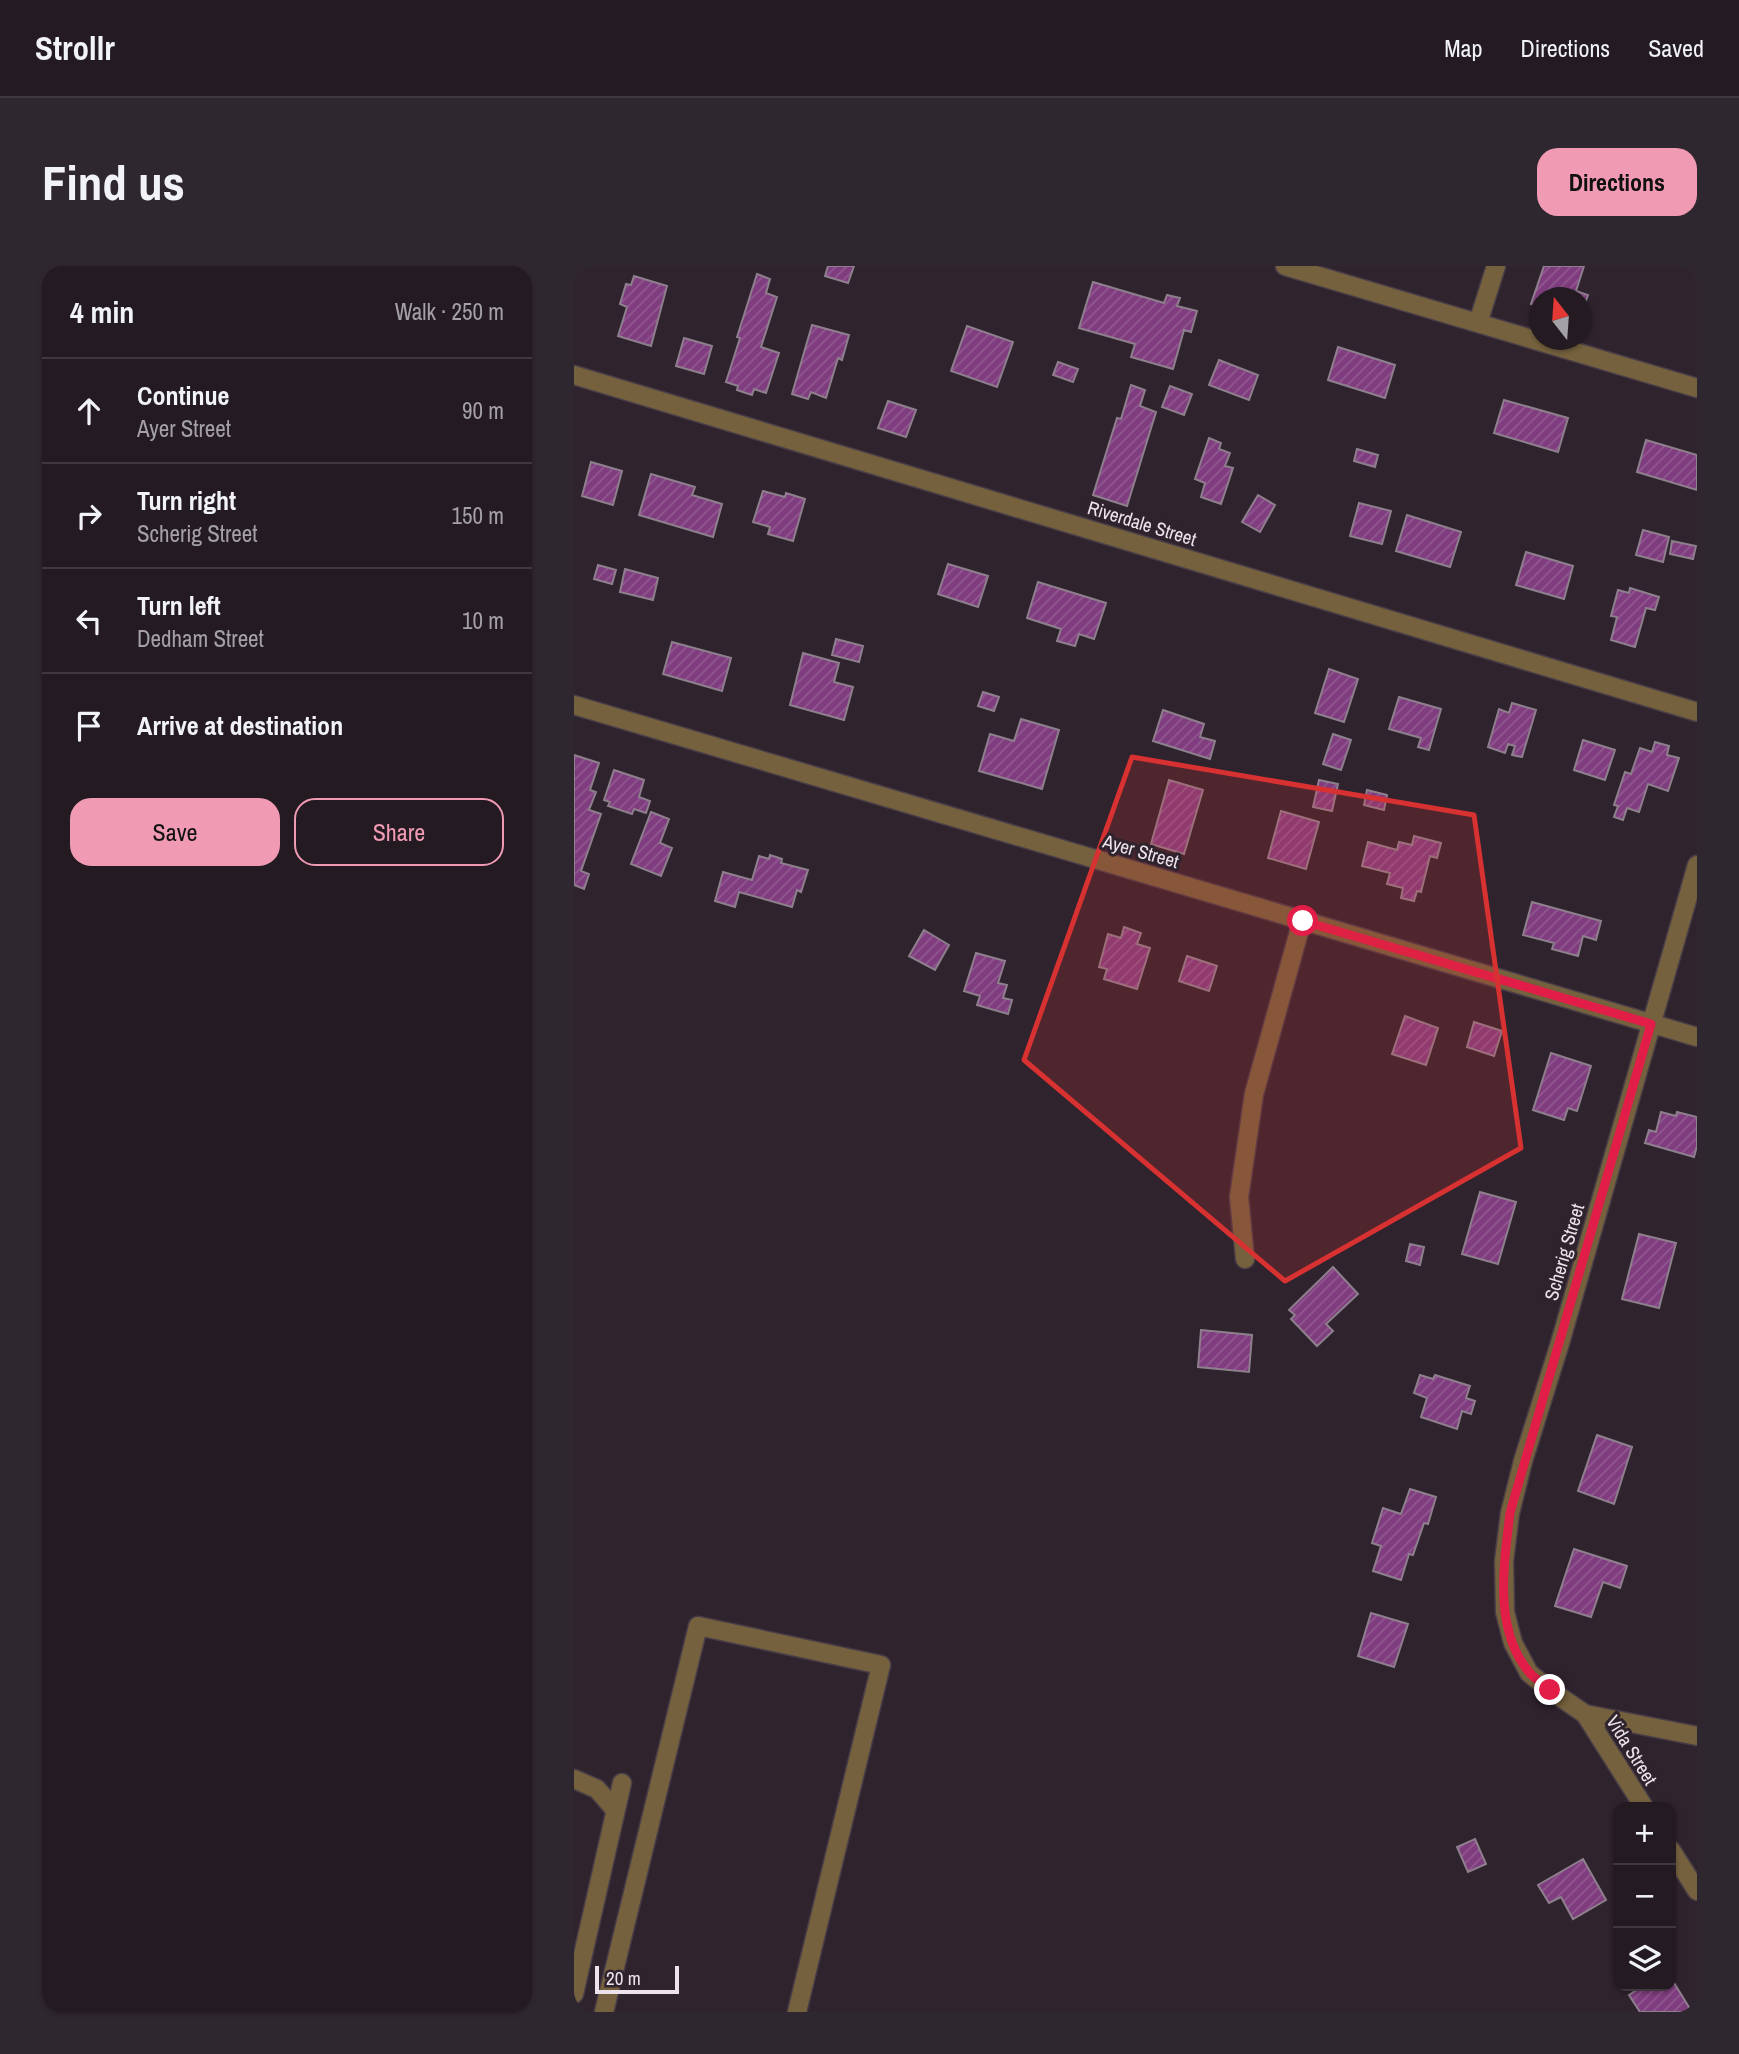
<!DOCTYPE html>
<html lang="en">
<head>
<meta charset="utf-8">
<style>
	:root { --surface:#231a22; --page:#2f272f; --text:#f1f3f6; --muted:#a3a1a5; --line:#403840; --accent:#f19ab4 }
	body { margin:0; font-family:"Archivo Narrow",sans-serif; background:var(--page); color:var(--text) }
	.controls { position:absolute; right:21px; bottom:21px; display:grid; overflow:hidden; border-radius:14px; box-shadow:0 2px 5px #0004 }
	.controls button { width:63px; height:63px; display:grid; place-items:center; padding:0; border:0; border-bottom:2px solid var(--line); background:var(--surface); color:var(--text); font:35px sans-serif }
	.compass { position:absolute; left:955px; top:21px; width:63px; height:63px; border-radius:50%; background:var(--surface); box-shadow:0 2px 5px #0004; rotate:343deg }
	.scale { position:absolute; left:21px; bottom:18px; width:84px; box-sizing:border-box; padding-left:7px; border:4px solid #ece3eb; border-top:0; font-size:19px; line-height:24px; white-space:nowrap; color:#ece3eb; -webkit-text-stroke:5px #2f232e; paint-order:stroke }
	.stop { position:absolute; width:21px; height:21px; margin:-16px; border:5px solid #e11d48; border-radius:50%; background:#fff }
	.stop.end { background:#e11d48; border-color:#fff; box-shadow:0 2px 7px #0008 }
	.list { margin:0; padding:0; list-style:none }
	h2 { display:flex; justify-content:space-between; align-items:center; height:91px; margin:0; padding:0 28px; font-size:30px }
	h2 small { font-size:23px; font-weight:400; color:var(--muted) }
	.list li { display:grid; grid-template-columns:46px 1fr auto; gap:21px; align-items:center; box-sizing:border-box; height:105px; padding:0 28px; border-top:2px solid var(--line) }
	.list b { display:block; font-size:26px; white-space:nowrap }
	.list p { margin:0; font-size:23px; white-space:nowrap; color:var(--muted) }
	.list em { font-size:23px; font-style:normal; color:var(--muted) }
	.actions { display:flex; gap:14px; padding:21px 28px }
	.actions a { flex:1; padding:16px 0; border:2px solid var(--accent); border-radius:21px; text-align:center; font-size:24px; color:var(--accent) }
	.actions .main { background:var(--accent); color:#111 }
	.icon { flex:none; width:38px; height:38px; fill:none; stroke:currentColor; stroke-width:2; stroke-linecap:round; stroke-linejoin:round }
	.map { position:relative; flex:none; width:1123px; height:1746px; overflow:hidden; border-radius:21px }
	header { display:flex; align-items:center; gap:42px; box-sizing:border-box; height:98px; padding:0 35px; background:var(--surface); border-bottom:2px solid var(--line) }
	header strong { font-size:33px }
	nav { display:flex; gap:38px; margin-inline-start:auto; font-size:24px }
	.intro { display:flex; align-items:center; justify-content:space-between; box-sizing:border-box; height:168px; padding:0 42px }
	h1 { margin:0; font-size:49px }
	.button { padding:18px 32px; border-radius:21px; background:var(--accent); color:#111; font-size:24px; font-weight:700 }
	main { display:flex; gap:42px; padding:0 42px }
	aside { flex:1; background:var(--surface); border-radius:21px; box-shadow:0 2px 5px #0004 }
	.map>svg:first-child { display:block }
</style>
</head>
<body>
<header>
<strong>Strollr</strong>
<nav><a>Map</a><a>Directions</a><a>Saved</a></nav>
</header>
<div class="intro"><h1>Find us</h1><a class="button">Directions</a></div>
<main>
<aside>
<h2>4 min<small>Walk · 250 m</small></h2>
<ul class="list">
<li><svg class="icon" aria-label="ahead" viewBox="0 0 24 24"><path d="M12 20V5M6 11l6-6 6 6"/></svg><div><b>Continue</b><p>Ayer Street</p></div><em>90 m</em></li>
<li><svg class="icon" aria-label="right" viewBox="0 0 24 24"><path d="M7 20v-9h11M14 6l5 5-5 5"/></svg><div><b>Turn right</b><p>Scherig Street</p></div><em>150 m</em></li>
<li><svg class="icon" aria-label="left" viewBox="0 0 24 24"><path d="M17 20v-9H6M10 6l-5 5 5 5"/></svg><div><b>Turn left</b><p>Dedham Street</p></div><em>10 m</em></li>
<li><svg class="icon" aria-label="arrive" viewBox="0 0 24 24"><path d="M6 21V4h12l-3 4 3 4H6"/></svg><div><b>Arrive at destination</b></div></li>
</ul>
<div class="actions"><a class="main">Save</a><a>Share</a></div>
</aside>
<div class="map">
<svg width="1123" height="1746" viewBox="0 0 1123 1746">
	<defs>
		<pattern id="building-hatch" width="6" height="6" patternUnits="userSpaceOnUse" patternTransform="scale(1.75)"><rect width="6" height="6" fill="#7f3c7e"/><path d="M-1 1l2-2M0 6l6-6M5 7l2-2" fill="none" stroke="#915890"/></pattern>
	</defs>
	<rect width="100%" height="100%" fill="#2f232e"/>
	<path fill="url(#building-hatch)" stroke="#8e7f8d" stroke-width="2" d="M254,0H280L274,17L251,10Z
		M970,0H1010L1002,25L1014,29L1007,48V32H965V41L957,38Z
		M183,8L196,13L192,27L203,31L187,81L205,87L192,127L180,123L178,129L163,124L164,120L152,116L166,72L163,71Z
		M60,10L93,20L77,80L44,70L53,41L46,38L52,18L57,19Z
		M519,16L590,37L593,29L606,32L603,40L623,45L617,66L610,64L599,103L557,91L561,78L505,62Z
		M238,59L275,69L268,94L264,92L252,132L237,126L234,133L218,128Z
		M393,60L439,76L423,121L377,105Z
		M110,72L138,80L130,108L102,100Z
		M764,81L821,99L811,132L754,114Z
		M645,94L684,109L675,134L635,119Z
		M484,96L504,103L499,116L479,109Z
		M557,119L571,124L566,140L582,146L553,240L519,229L543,152L547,153Z
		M596,120L618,128L610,149L588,141Z
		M930,134L994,152L984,186L920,167Z
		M314,135L342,144L332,171L304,162Z
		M635,172L647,177L645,183L656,187L651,200L659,202L647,238L627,231L631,217L621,213Z
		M1072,174L1123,189V224L1063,206Z
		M783,183L804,189L801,201L780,195Z
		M17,196L48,205L39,239L8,230Z
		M77,208L121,221L118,229L148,238L139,271L65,249Z
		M189,225L211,231L212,227L231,233L219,275L194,268L196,261L179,256Z
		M684,229L701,239L686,266L668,256Z
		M785,237L817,245L808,278L776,270Z
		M833,249L887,266L876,301L822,285Z
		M1069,264L1095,271L1089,296L1062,289Z
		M1098,275L1122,280L1119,293L1096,288Z
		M952,286L999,300L990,333L942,319Z
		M374,298L414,310L404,341L364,328Z
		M24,299L42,304L38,318L20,313Z
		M51,303L84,312L79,334L46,326Z
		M464,316L532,337L520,373L505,368L501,380L483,375L487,363L453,352Z
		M1056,322L1085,331L1081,344L1072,342L1061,381L1037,374L1043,351L1037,350L1044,324L1055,327Z
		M262,373L289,380L285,396L258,389Z
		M98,376L157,392L148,425L89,408Z
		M229,387L265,397L260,416L279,421L270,454L216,439Z
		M755,403L784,413L770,456L741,447Z
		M409,426L425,431L420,445L404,440Z
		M825,431L867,443L855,484L844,481L847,472L815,463Z
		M938,437L962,444L948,491L938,489L941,480L934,478L931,487L914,481L925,443L935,447Z
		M589,444L630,458L626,471L641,475L636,493L579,475Z
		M447,453L485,464L468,523L405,505L416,468L440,475Z
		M759,468L777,474L767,504L749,498Z
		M1009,474L1041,484L1031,514L1000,504Z
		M1081,476L1095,480L1093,489L1105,492L1094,525L1074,518L1065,546L1053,542L1049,554L1040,551L1044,540L1040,539L1051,506L1057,508L1066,482L1078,486Z
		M0,489L25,497L16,524L22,526L15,544L27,548L7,605L15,608L10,623L0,619Z
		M40,504L70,514L65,531L76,535L72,547L60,543L58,548L34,540L36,536L30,534Z
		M595,514L629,524L610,588L577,578Z
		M745,514L764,518L758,545L739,541Z
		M793,524L813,529L810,544L790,539Z
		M707,545L745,556L732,603L694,592Z
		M77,546L95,553L86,577L98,582L87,610L57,598Z
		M840,570L867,577L863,592L856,590L847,626L843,625L840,635L827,632L829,622L813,618L816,607L788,600L794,576L823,584L825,576L838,579Z
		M196,589L208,593L207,597L234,604L227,626L223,624L218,641L165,626L161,641L141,635L149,606L178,614L185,590L195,593Z
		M958,636L1027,655L1022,674L1009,670L1004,690L978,683L980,677L949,669Z
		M550,661L567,667L563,678L576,682L563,723L530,713L533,703L525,701L534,668L547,672Z
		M350,664L375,679L361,704L335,690Z
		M402,687L431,695L424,717L433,719L429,732L438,734L434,748L403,739L406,730L390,725Z
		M613,690L643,700L635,725L605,715Z
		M831,750L864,762L852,799L818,788Z
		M900,756L928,765L920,790L893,781Z
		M977,787L1017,800L1003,845L994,842L990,854L959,844Z
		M1087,846L1102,850L1103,846L1123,851V880L1120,891L1071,877L1075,864L1082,866Z
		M906,926L942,936L924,998L888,988Z
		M1065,968L1102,977L1085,1042L1048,1033Z
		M836,978L850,981L846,999L832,995Z
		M759,1001L784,1028L752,1058L759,1065L743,1080L717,1053L721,1049L715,1044Z
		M627,1064L678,1069L675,1106L624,1101Z
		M846,1109L859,1113L861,1109L896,1120L892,1132L901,1135L897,1148L888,1145L883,1163L847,1151L853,1132L840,1127Z
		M1023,1169L1058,1181L1040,1238L1004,1225Z
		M836,1223L862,1231L854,1258L850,1257L839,1289L835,1288L827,1314L799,1305L807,1280L798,1277L809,1242L827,1248Z
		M1000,1283L1053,1300L1046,1322L1029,1316L1017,1351L981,1340Z
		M797,1347L834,1358L820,1401L784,1390Z
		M901,1573L912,1598L894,1606L883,1581Z
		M1009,1593L1032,1634L999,1653L987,1631L975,1637L964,1619Z
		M1097,1712L1118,1746H1066L1055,1729L1069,1720H1097Z"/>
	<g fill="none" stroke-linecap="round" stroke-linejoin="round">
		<g stroke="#493e48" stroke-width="21">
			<path id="minor" d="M711,0L1123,122
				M904,57L922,0
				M0,109L1123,446
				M0,439L1123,771
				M1123,599L986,1077L949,1195L936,1247L930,1295L931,1346L939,1377L955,1407L976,1424L1011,1448L1123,1470
				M671,993L665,931L680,828L728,655
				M1011,1448L1070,1541
				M0,1513L23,1523L41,1544
				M1097,1584L1123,1625
				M0,1728L48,1517
				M30,1746L124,1360L307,1399L223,1746"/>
		</g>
		<use href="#minor" stroke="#75613d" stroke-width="18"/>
	</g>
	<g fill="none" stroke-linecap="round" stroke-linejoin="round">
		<path stroke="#e11d48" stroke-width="9" d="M729,655L1077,758L936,1247C930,1298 919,1363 955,1406C961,1413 969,1418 976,1424"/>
	</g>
	<path fill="#d73132" fill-opacity="0.2" stroke="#d73132" stroke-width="5" stroke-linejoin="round" d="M558,491L900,549L947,882L711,1015L450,794Z"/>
	<g text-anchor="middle" stroke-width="6" stroke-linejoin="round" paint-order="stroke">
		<g font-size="19" fill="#ece3eb" stroke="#2f232e">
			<text transform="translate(568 257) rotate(17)" y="7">Riverdale Street</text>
			<text transform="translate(567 585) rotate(16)" y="7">Ayer Street</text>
			<text transform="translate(990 986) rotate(-74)" y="7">Scherig Street</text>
			<text transform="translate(1058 1484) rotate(58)" y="7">Vida Street</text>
		</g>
	</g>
</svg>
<div class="controls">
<button>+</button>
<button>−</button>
<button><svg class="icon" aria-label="layers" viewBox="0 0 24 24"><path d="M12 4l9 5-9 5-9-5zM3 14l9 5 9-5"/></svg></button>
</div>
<svg class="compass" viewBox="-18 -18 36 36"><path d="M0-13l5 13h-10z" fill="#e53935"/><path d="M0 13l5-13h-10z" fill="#a3a1a5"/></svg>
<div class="scale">20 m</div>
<div class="stop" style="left:729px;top:655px"></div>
<div class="stop end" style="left:976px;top:1424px"></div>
</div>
</main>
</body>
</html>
